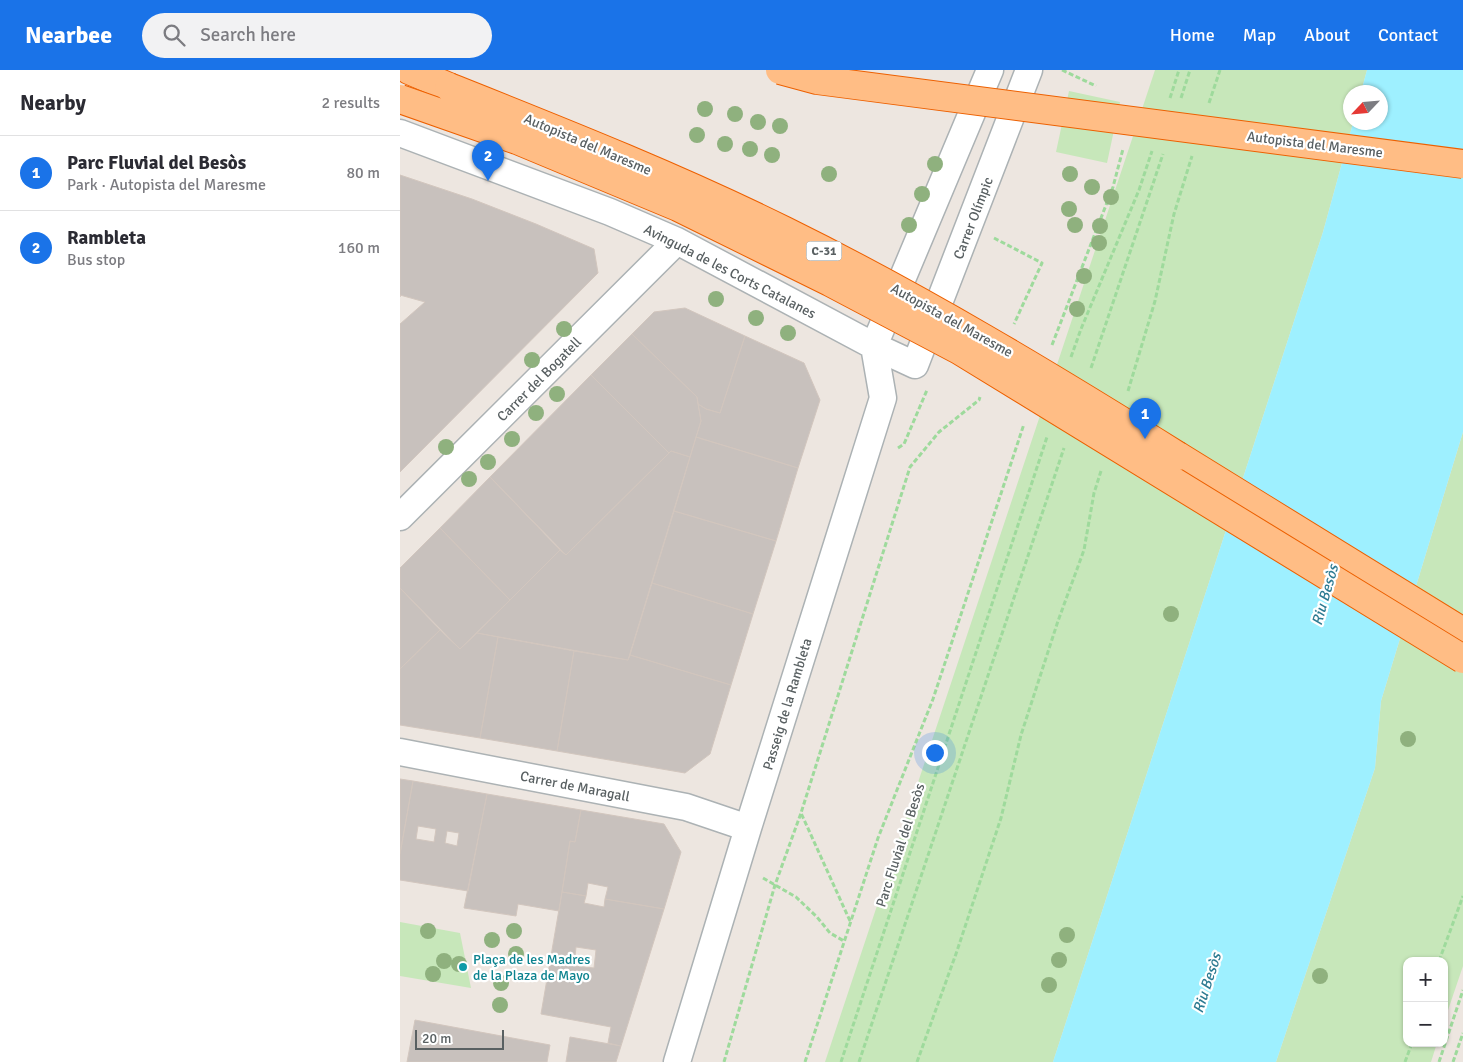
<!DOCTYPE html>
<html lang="en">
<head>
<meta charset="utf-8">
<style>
	:root { --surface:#fff; --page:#f2f2f3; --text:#2b2b33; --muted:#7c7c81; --line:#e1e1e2; --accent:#1a73e8 }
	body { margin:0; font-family:Signika,sans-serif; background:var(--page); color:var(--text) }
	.controls { position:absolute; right:15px; bottom:15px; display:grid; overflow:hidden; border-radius:10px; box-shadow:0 1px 4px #0004 }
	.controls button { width:45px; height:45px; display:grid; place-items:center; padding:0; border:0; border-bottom:1px solid var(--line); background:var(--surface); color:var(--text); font:25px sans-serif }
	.compass { position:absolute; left:943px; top:15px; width:45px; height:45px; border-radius:50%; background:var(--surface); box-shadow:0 1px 4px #0004; rotate:244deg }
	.scale { position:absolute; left:15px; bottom:12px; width:89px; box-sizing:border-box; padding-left:5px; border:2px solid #596062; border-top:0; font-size:14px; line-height:18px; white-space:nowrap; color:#596062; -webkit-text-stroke:4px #fff; paint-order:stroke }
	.you { position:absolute; left:534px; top:682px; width:18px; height:18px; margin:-12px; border:4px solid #fff; border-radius:50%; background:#1a73e8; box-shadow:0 0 0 8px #1a73e833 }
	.badge { display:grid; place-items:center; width:32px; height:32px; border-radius:50%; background:var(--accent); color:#fff; font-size:16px; font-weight:700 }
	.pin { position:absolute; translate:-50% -41px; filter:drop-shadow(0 1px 2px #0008) }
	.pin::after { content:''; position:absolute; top:26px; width:18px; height:15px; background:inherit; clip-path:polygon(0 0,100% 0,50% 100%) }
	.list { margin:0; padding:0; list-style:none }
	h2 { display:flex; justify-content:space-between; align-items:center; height:65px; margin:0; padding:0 20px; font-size:21px }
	h2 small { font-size:16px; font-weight:400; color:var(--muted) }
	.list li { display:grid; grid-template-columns:32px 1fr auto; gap:15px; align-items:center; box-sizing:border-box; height:75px; padding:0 20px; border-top:1px solid var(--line) }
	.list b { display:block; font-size:19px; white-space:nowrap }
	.list p { margin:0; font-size:16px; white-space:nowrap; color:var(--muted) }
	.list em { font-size:16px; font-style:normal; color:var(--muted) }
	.icon { flex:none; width:28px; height:28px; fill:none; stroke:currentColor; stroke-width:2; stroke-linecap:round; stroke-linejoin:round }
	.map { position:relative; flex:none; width:1063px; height:992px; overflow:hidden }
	header { display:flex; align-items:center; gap:30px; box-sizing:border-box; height:70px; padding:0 25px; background:var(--accent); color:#fff }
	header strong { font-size:24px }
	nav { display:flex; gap:28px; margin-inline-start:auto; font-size:18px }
	.search { width:350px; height:45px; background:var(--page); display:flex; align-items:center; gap:12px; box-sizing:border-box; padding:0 18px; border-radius:28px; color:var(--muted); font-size:19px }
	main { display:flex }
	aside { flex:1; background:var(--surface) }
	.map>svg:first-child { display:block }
</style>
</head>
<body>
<header>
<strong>Nearbee</strong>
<div class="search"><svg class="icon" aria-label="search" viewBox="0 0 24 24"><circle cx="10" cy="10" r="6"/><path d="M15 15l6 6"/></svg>Search here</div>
<nav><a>Home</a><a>Map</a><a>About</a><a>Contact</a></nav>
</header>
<main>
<aside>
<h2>Nearby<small>2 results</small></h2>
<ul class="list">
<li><span class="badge">1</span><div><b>Parc Fluvial del Besòs</b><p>Park · Autopista del Maresme</p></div><em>80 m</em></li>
<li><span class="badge">2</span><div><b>Rambleta</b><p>Bus stop</p></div><em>160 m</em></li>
</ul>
</aside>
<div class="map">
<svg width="1063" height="992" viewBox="0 0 1063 992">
	<rect width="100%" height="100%" fill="#ede6e0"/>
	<path fill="#c7e7ba" d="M755,0H967L961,22H951V52L953,53L923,162L653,992H425Z
		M669,21L720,32L707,93L656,82Z
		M1063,362V896L1044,952V891H1007V973H1037L1031,992H876L975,698L981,631Z
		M0,852L60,863L71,918L0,906Z"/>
	<path fill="#9ef0ff" d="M967,0H1063V362L981,631L975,698L876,992H653L923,162L953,53L981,52V22H961Z"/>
	<path fill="#c8c1bd" stroke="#d2c6be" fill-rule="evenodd" d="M0,105L72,129L136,154L194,179L198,203L0,402V254L25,232L0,225V227Z
		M285,238L345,266L320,343L306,339L298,334L297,327L232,264L254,242Z
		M232,264L297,327L301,351L290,387L271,381L269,383L191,305Z
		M345,266L404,293L420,330L398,398L296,367L301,351L298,334L306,339L320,343Z
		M191,305L269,383L166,485L90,407Z
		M296,367L398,398L376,471L274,441Z
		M271,381L290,387L228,590L77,563L160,480L166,485Z
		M90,407L160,480L110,530L40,458Z
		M274,441L376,471L353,544L252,513Z
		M40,458L110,530L60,579L0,518V498Z
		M252,513L353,544L331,615L230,585Z
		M0,518L40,560L0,599Z
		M40,560L60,579L77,563L98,567L80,668L0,655V599Z
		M98,567L174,581L157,681L80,668Z
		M174,581L228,590L230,585L331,615L310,684L285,703L157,681Z
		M0,709L13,711L0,784Z
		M13,711L87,724L68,821L0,810V784ZM18,756L36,759L34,772L16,769ZM47,761L59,763L57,776L45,773Z
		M87,724L181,740L175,772L170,771L159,841L118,834L116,846L64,838Z
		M181,740L264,754L281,782L264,839L205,829L208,817L188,813L186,826L162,822L170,771L175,772Z
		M162,822L186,826L184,833L204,837L205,829L264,839L221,976L208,973L211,957L141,944ZM176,877L196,880L194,898L174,896Z
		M15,950L150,975L147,992H7Z
		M170,967L221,976L216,992H166Z"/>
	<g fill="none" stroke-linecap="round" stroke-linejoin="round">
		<g stroke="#acb2b4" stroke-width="29">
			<path id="street" d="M0,63L210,142L277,171L474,276L515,295L629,0
				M474,276L590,0
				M0,447L277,171
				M0,682L286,737L348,758
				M277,992L348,758L483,328L474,276"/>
		</g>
		<g stroke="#ed6000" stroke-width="30">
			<path id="highway" d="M9,0L49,17
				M778,386L1063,562"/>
		</g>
		<path stroke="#9eda9c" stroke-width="3" stroke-dasharray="5 2.5" stroke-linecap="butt" d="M662,0L696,16
			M770,28L779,0
			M781,28L790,0
			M809,33L820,0
			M594,168L642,193L614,254
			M652,275L713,117L723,79
			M671,287L681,259L739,120L752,81
			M691,298L763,84
			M728,321L755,231L774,144L792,86
			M498,378L504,374L527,320
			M363,808L396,827L417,847L430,863L444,871
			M450,851L401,743L510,397L539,362L579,330L580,327
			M1039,891L1063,826
			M324,992L375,815L401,743
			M405,992L478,768L533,629L624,354
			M441,992L647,367
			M459,992L664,378
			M517,992L557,881L601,748L621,665L658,551L684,480L694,423L701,401
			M1005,992L1012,973
			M1039,992L1063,920
			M1053,992L1063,963"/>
		<use href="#street" stroke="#fff" stroke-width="26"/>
		<use href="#highway" stroke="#ffbd85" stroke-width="28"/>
		<g stroke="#ed6000" stroke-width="30" stroke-linecap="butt">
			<path id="highway-bridge" d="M380,0L417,10L1063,94
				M49,17C162,62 276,107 385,161C521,228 650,306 778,386
				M0,29L117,70L278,137L430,212L559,280L1063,589"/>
		</g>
		<use href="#highway-bridge" stroke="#ffbd85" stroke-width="28"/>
	</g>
	<g fill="#8fb17e">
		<circle cx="305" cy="39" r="8"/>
		<circle cx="335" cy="44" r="8"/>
		<circle cx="358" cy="52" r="8"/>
		<circle cx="380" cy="56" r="8"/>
		<circle cx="297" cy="65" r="8"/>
		<circle cx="325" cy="74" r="8"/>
		<circle cx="350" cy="79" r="8"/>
		<circle cx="372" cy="85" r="8"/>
		<circle cx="535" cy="94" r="8"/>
		<circle cx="429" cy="104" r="8"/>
		<circle cx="670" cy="104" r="8"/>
		<circle cx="692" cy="117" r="8"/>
		<circle cx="522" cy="124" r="8"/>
		<circle cx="711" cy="127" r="8"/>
		<circle cx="669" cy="139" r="8"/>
		<circle cx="509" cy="155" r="8"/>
		<circle cx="675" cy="155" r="8"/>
		<circle cx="700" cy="156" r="8"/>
		<circle cx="699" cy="173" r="8"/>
		<circle cx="684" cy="206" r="8"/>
		<circle cx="316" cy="229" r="8"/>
		<circle cx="677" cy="239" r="8"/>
		<circle cx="356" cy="248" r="8"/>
		<circle cx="164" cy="259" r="8"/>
		<circle cx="388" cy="263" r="8"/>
		<circle cx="132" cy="290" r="8"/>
		<circle cx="157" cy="324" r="8"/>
		<circle cx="136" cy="343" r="8"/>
		<circle cx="112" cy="369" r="8"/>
		<circle cx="46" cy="377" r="8"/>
		<circle cx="88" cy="392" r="8"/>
		<circle cx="69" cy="409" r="8"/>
		<circle cx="771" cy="544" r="8"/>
		<circle cx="1008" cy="669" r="8"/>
		<circle cx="28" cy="861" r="8"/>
		<circle cx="114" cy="861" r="8"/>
		<circle cx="667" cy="865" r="8"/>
		<circle cx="92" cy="870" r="8"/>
		<circle cx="116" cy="884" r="8"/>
		<circle cx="659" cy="890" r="8"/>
		<circle cx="44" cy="891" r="8"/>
		<circle cx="59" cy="894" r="8"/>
		<circle cx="33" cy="904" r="8"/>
		<circle cx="920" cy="906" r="8"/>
		<circle cx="101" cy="913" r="8"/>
		<circle cx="649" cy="915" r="8"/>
		<circle cx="100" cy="935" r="8"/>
	</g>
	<circle fill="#0f9aa8" stroke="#fff" stroke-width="2" cx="63" cy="897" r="5"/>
	<g text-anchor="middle" stroke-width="4.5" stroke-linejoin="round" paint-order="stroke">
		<rect fill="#fff" stroke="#8b9091" stroke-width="1" x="406.5" y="171.5" width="35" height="19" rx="4"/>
		<g font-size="12" font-weight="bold" fill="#596062">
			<text x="424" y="185">C-31</text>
		</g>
		<g font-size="14" fill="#596062" stroke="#fff">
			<text transform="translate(188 74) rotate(23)" y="5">Autopista del Maresme</text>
			<text transform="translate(915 74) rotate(7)" y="5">Autopista del Maresme</text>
			<text transform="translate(573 148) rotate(-69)" y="5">Carrer Olímpic</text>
			<text transform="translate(330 201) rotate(27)" y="5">Avinguda de les Corts Catalanes</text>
			<text transform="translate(552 250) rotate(29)" y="5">Autopista del Maresme</text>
			<text transform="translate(139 309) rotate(-45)" y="5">Carrer del Bogatell</text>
			<text transform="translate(387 634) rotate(-73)" y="5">Passeig de la Rambleta</text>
			<text transform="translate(175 716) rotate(11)" y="5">Carrer de Maragall</text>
			<text transform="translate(500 775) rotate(-72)" y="5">Parc Fluvial del Besòs</text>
		</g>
		<g font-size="14" fill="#0d838f" stroke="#fff" text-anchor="start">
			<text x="73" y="894">Plaça de les Madres<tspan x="73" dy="16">de la Plaza de Mayo</tspan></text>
		</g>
		<g font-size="15" font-style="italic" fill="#2d7b92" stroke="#fff">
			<text transform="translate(925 525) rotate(-74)" y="5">Riu Besòs</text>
			<text transform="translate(807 913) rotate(-72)" y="5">Riu Besòs</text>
		</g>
	</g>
</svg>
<div class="controls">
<button>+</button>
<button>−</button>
</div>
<svg class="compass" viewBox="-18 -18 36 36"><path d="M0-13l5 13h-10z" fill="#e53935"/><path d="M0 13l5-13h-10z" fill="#7c7c81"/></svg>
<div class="scale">20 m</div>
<div class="you"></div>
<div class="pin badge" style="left:745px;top:369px">1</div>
<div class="pin badge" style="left:88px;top:111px">2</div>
</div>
</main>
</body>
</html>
